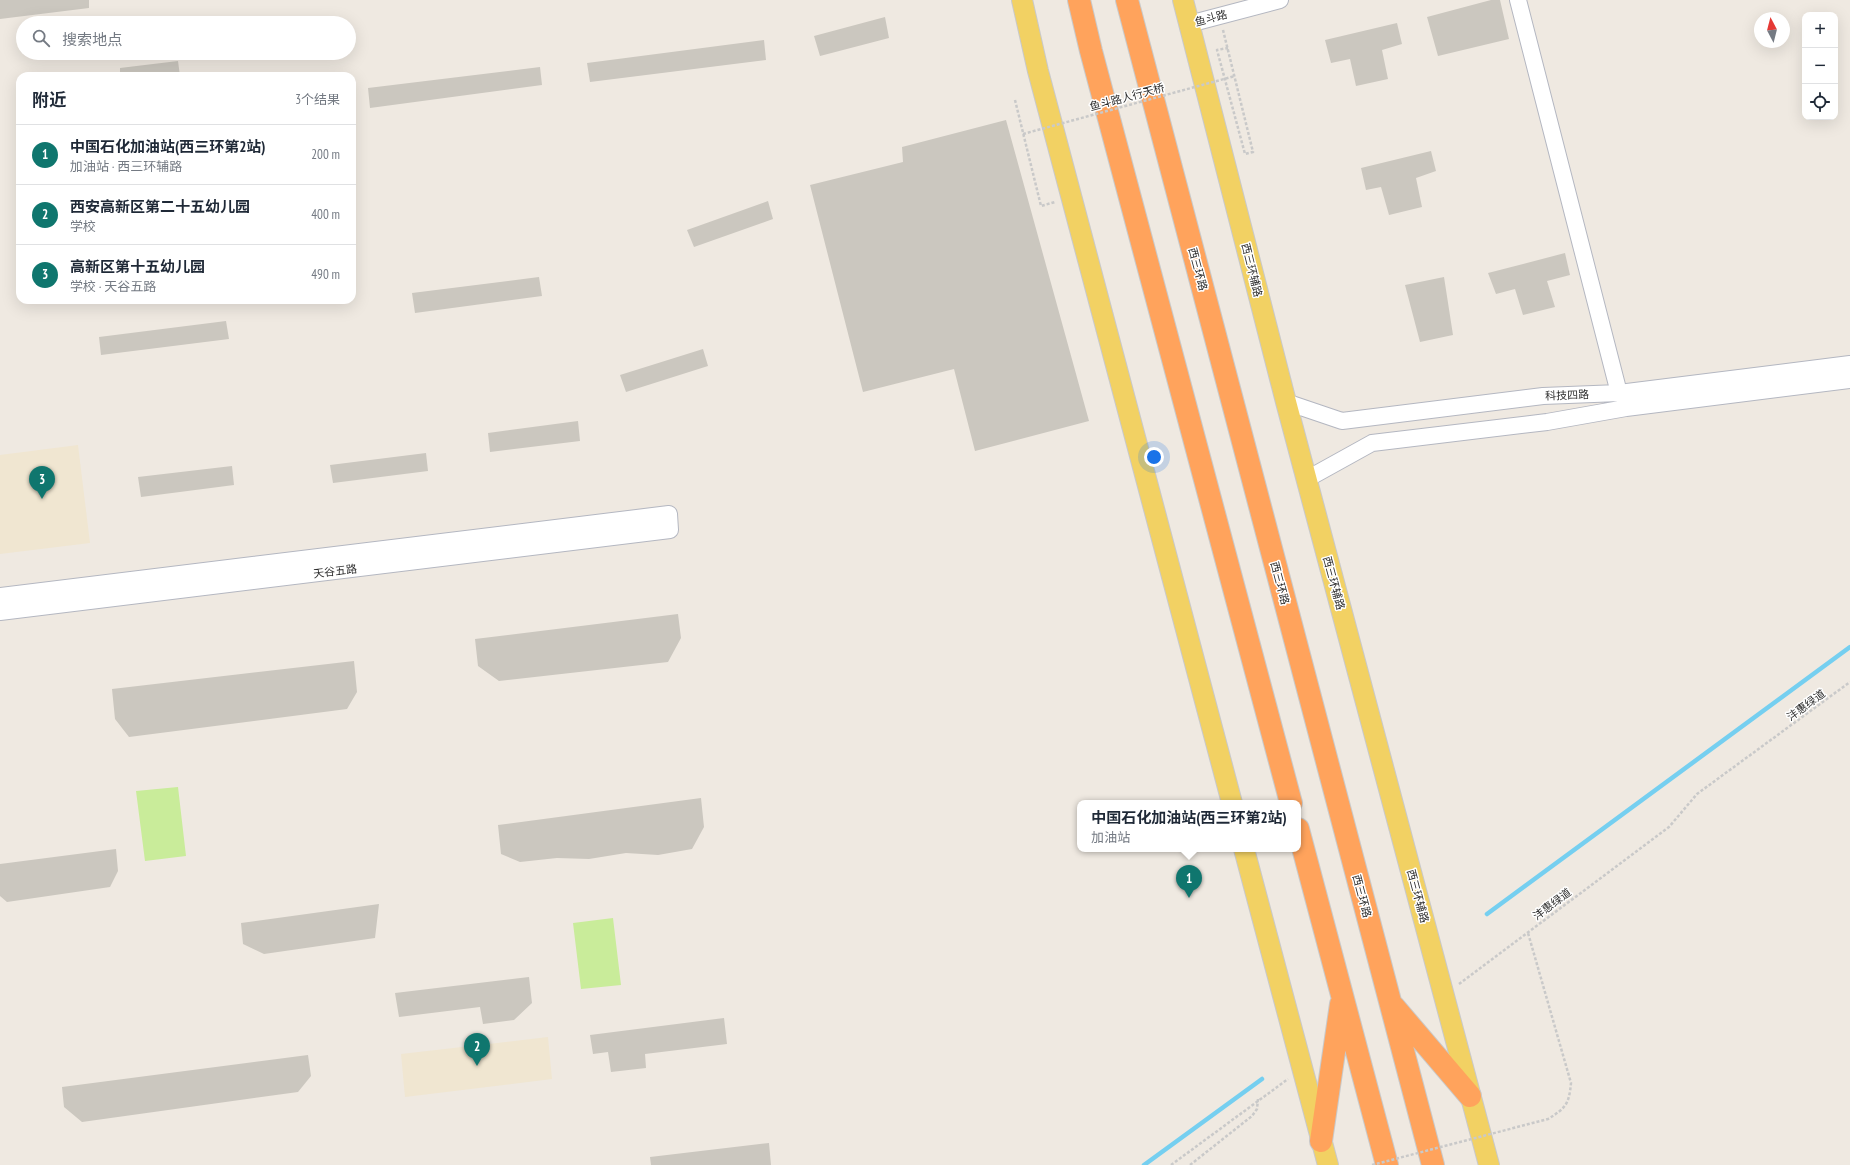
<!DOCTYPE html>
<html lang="zh">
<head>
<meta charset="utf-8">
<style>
	:root { --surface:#fff; --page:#f2f2f3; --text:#1f2937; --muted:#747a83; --line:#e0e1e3; --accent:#0f766e }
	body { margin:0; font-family:"PT Sans Narrow","Noto Sans SC",sans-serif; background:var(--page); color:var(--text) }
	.controls { position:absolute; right:12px; top:12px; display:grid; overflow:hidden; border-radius:8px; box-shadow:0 4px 16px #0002 }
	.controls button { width:36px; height:36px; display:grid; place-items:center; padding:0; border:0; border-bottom:1px solid var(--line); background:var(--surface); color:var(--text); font:20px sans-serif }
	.compass { position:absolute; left:1754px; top:12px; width:36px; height:36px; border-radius:50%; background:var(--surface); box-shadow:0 4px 16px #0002; rotate:353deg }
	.you { position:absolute; left:1154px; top:457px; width:14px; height:14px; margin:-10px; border:3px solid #fff; border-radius:50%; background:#1a73e8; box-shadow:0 0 0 6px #1a73e833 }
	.badge { display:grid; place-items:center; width:26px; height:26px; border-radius:50%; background:var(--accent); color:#fff; font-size:13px; font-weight:700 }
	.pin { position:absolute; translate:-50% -33px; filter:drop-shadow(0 1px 2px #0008) }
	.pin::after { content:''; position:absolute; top:21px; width:14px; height:12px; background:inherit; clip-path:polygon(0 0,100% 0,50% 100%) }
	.popup { position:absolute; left:1077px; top:800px; width:224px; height:52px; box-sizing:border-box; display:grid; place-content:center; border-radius:8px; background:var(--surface); filter:drop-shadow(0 1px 3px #0005); font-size:13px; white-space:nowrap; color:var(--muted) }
	.popup b { font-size:15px; color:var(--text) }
	.popup::after { content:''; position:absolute; left:50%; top:100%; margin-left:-8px; border:8px solid transparent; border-top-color:var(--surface) }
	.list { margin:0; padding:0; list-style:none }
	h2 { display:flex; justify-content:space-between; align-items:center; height:52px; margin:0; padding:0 16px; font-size:17px }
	h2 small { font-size:13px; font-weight:400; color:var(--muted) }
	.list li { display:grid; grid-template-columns:26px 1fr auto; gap:12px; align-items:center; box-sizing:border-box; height:60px; padding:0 16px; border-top:1px solid var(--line) }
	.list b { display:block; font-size:15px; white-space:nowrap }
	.list p { margin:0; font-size:13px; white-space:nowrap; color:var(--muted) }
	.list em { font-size:13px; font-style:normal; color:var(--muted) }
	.icon { flex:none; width:22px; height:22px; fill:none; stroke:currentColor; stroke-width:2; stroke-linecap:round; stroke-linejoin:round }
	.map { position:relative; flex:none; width:1850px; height:1165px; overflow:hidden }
	.search { position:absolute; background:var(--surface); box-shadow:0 4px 16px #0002; left:16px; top:16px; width:340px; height:44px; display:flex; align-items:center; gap:10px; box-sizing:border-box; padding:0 14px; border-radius:22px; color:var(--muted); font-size:15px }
	.panel { position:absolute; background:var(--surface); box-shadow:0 4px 16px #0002; left:16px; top:72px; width:340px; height:232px; border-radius:12px }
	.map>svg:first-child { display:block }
</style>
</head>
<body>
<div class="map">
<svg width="1850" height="1165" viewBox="0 0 1850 1165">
	<rect width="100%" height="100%" fill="#efe9e1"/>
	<path fill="#f0e6d1" d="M78,445L90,543L0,554V455Z
		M548,1037L552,1079L405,1097L401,1054Z"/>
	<path fill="#c9ec9a" d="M178,787L186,856L145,861L136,791Z
		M613,918L621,985L581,989L573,923Z"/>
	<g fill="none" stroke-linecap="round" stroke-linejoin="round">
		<path stroke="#75cff0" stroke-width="4.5" d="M1487,914L1850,647
			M1144,1165L1262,1079"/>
	</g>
	<path fill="#cbc7bf" d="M0,0H89V8L0,19Z
		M1491,0H1500L1509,39L1438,56L1427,17Z
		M885,17L889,38L820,56L814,36Z
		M1397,23L1402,44L1382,50L1388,79L1356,86L1350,59L1331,63L1325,40Z
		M764,40L766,60L590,82L587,63Z
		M178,61L180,76H120V68Z
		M540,67L542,85L370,108L368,88Z
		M1006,120L1089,421L975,451L954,369L863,392L810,185L903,162L902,147Z
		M1431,151L1436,171L1416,178L1422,207L1389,215L1381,187L1366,190L1361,168Z
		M768,201L773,219L694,247L687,230Z
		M1565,253L1570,275L1547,281L1555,307L1523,315L1515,289L1496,294L1488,273Z
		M539,277L542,296L415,313L412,293Z
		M1444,277L1453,335L1420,342L1405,285Z
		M226,321L229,339L101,355L99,337Z
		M703,349L708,366L626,392L620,375Z
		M578,421L580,441L490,452L488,433Z
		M426,453L428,471L333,483L330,465Z
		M232,466L234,485L141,497L138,477Z
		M678,614L681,638L668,662L499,681L478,666L475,639Z
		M354,661L357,692L347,709L129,737L115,719L112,689Z
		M701,798L704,827L692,849L658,855L626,853L589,859L557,858L520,862L501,854L498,825Z
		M116,849L118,871L110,887L7,902L0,896V864Z
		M379,904L375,938L264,954L243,944L241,923Z
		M529,977L532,1003L514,1020L483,1024L480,1007L399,1017L395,993Z
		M724,1018L727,1044L645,1054L646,1068L611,1072L608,1052L593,1054L590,1035Z
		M308,1055L311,1076L298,1092L82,1122L64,1107L62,1087Z
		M769,1143L771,1165H651L650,1157Z"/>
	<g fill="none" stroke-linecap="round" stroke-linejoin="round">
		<g stroke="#b4b7c1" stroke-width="18">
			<path id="minor" d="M1518,0L1619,393
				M1189,24L1280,0
				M1286,402L1342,421L1543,396L1619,393L1850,364
				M1307,479L1372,443L1547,422L1626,408L1850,380
				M0,596L669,514L670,530L0,612"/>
		</g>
		<g stroke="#c9c9c9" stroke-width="22">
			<path id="major" d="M1022,0L1038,71L1232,803
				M1183,0L1286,402L1489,1165
				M1244,849L1328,1165"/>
		</g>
		<g stroke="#c9c9c9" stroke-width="24">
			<path id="highway" d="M1079,0L1091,51L1291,803
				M1127,0L1433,1165
				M1298,829L1387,1165
				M1394,1007L1470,1096
				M1321,1141L1341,1004"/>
		</g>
		<path stroke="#c9c9c9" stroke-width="2.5" stroke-dasharray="3 2" stroke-linecap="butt" d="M1223,30L1253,152L1245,154L1217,50L1228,48
			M1015,100L1041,206L1055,202
			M1459,984L1669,827L1697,794L1850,682
			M1171,1165L1288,1079
			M1190,1165L1252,1116L1257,1109L1258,1099"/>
		<use href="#minor" stroke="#fff" stroke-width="16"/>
		<use href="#major" stroke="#f2d163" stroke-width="20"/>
		<use href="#highway" stroke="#ffa35c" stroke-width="22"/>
		<path stroke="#c9c9c9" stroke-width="2.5" stroke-dasharray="3 2" stroke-linecap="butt" d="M1023,134L1235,76
			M1372,1165L1548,1119C1566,1108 1569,1104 1571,1083L1528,933"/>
	</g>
	<g text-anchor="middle" stroke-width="3" stroke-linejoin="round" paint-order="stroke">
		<g font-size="11" fill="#2e2e2e" stroke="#fff">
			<text transform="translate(1211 18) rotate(-15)" y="4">鱼斗路</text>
			<text transform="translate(1127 97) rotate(-15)" y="4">鱼斗路人行天桥</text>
			<text transform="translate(1198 269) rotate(75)" y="4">西三环路</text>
			<text transform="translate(1252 270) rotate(76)" y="4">西三环辅路</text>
			<text transform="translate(1567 395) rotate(-2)" y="4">科技四路</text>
			<text transform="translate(335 571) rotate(-7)" y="4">天谷五路</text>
			<text transform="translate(1280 583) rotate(75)" y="4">西三环路</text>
			<text transform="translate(1334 583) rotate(75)" y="4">西三环辅路</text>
			<text transform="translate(1806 705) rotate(-36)" y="4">沣惠绿道</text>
			<text transform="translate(1362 896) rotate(75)" y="4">西三环路</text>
			<text transform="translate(1418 896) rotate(75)" y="4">西三环辅路</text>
			<text transform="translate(1552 904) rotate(-37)" y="4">沣惠绿道</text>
		</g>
	</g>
</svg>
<div class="controls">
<button>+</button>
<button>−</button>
<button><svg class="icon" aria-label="locate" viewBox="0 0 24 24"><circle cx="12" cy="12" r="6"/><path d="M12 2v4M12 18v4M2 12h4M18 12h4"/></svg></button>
</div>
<svg class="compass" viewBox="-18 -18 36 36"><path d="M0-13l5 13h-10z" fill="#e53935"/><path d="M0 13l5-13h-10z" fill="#747a83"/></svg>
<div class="you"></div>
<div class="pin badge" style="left:1189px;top:898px">1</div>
<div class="popup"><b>中国石化加油站(西三环第2站)</b>加油站</div>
<div class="pin badge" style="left:477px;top:1066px">2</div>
<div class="pin badge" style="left:42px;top:499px">3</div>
<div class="search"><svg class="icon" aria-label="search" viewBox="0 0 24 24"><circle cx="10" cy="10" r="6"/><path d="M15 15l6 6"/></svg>搜索地点</div>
<section class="panel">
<h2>附近<small>3个结果</small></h2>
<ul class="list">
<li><span class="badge">1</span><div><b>中国石化加油站(西三环第2站)</b><p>加油站 · 西三环辅路</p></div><em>200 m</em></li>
<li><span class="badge">2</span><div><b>西安高新区第二十五幼儿园</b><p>学校</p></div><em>400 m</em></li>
<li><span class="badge">3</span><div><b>高新区第十五幼儿园</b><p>学校 · 天谷五路</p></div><em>490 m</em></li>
</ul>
</section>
</div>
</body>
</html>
